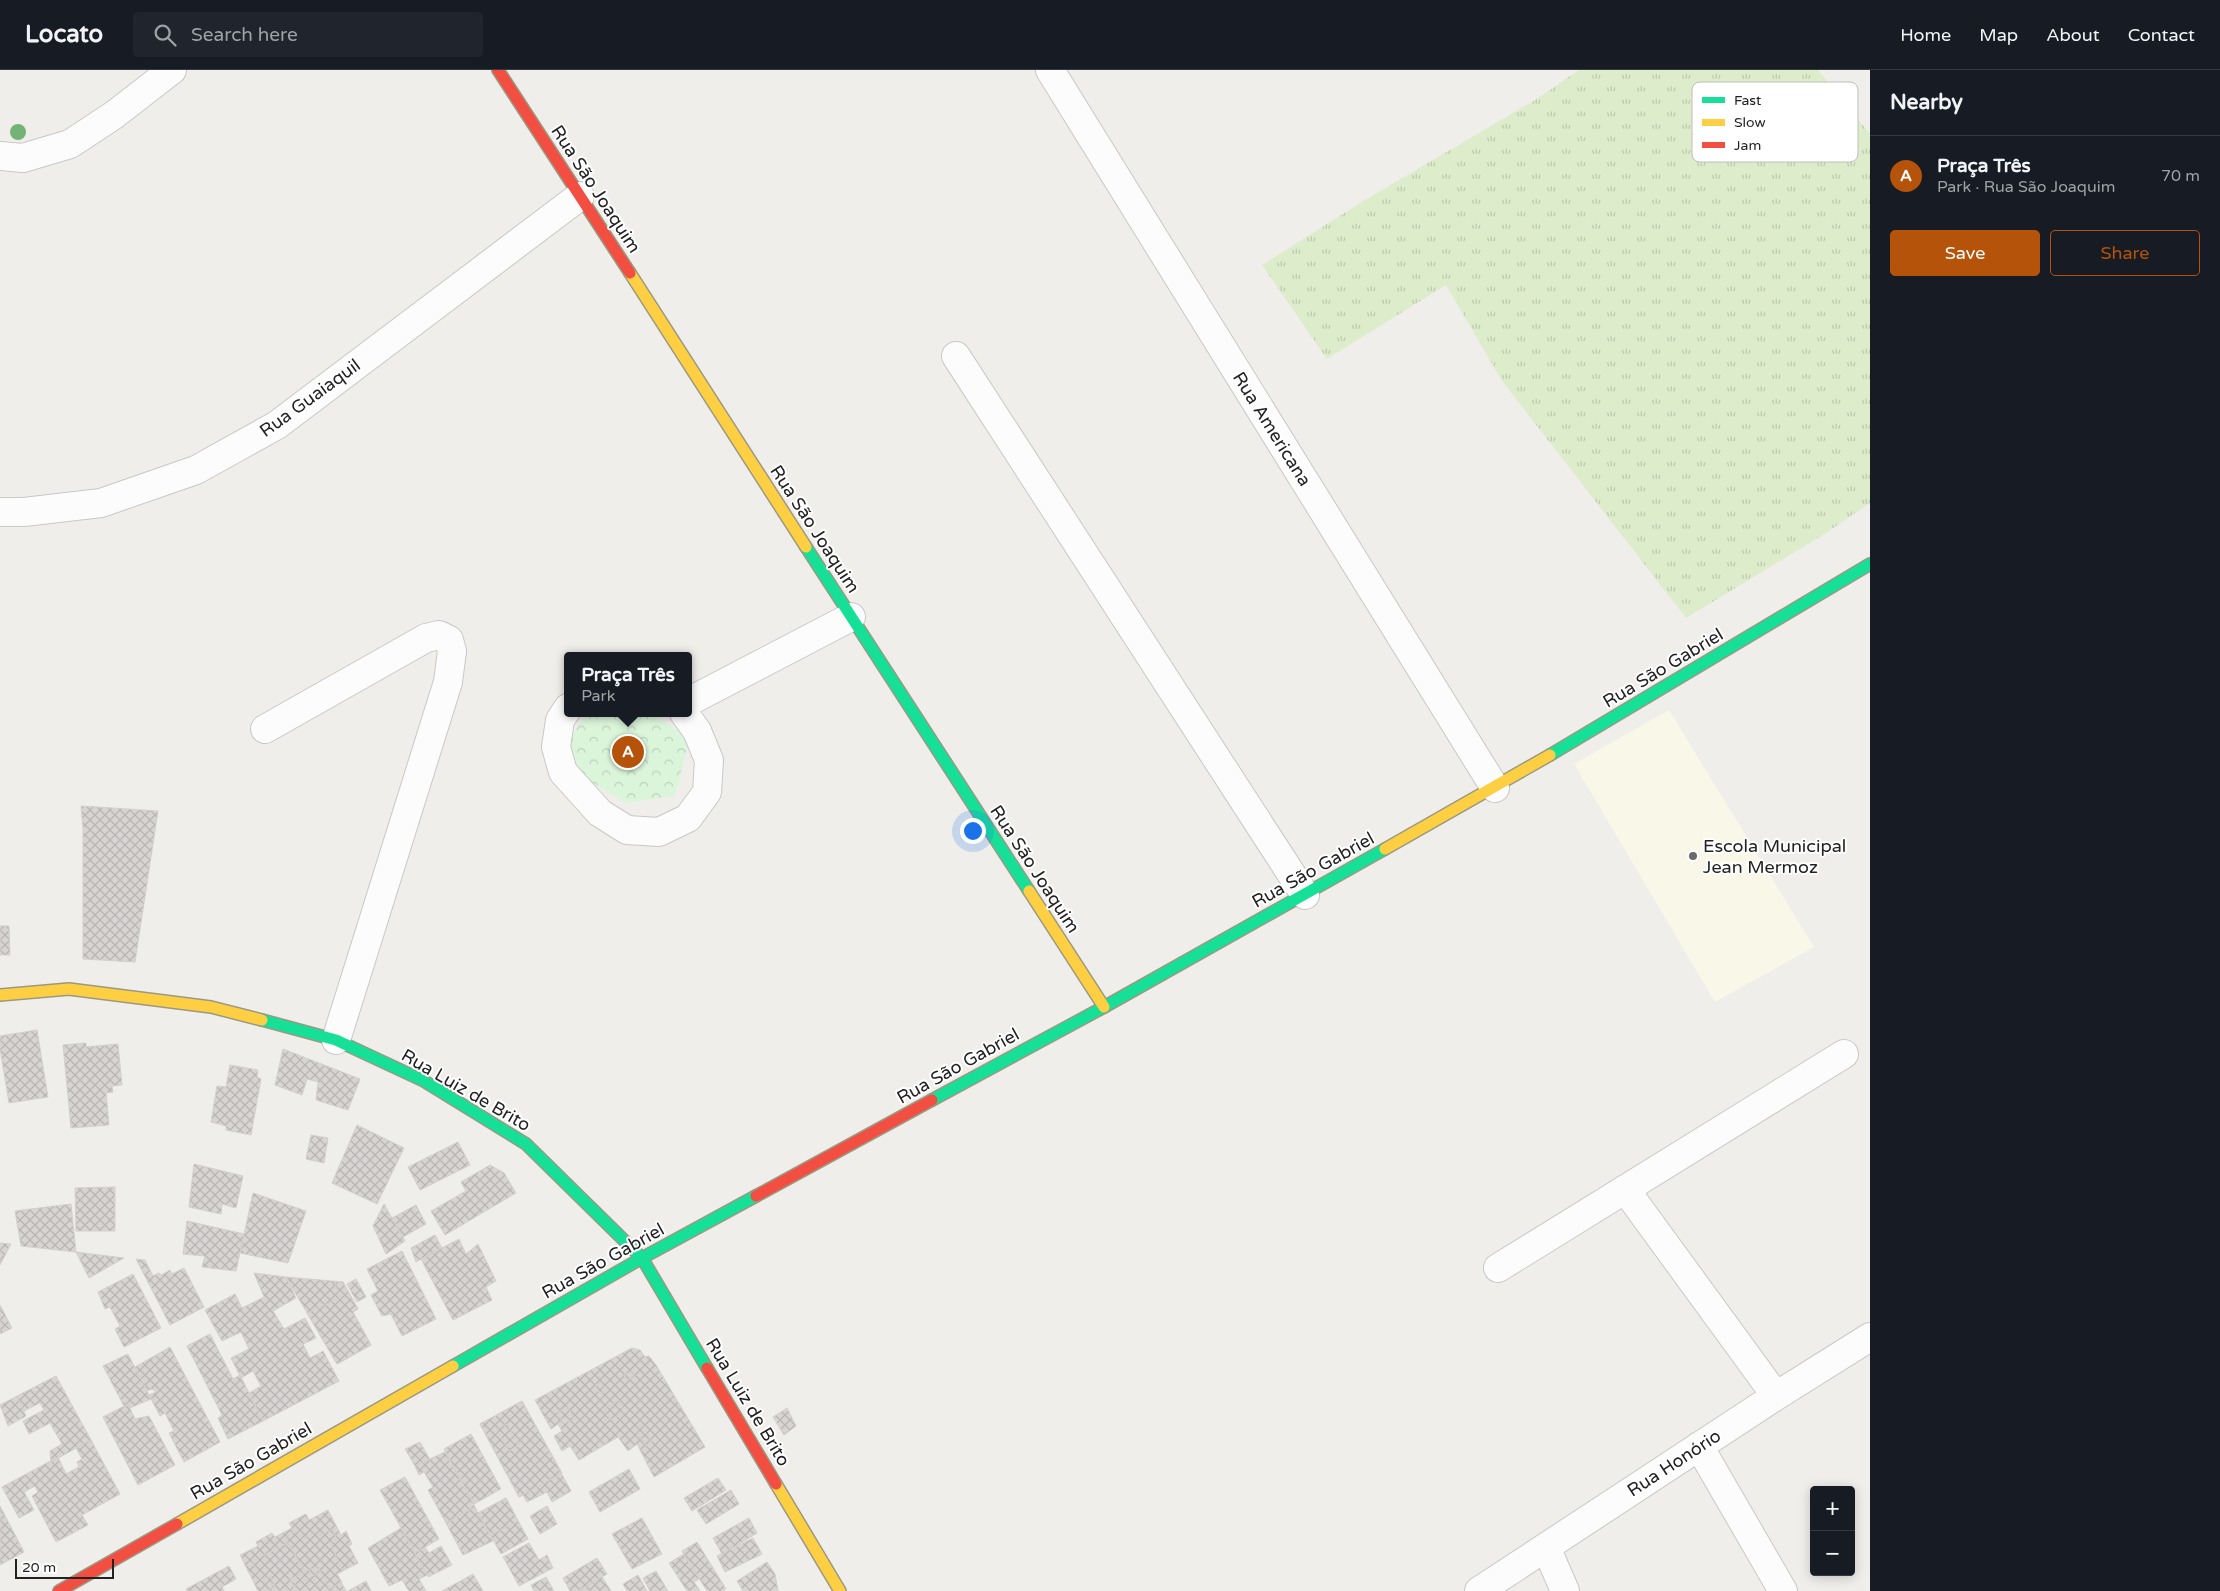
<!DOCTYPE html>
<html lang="en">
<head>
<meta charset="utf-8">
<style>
	:root { --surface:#171b24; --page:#20242c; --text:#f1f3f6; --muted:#9ea1a6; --line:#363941; --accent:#b45309 }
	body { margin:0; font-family:"Varela Round",sans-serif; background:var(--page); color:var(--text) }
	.controls { position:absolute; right:15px; bottom:15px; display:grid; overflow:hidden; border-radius:5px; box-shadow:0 2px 12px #0003 }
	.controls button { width:45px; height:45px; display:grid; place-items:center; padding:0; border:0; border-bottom:1px solid var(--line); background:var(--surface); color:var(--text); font:25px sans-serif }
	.scale { position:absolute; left:15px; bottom:12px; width:99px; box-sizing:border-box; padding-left:5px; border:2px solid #222; border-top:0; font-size:14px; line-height:18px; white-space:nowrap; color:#222; -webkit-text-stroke:4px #fff; paint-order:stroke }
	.you { position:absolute; left:972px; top:760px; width:18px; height:18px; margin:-12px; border:4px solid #fff; border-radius:50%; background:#1a73e8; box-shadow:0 0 0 8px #1a73e833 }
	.badge { display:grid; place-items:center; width:32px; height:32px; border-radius:50%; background:var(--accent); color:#fff; font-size:16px; font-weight:700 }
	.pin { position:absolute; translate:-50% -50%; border:2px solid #fff; box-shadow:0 1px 5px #0006 }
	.popup { position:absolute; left:564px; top:582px; width:128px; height:65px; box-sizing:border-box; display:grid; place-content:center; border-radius:5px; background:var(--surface); filter:drop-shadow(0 1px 4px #0005); font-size:16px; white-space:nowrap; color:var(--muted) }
	.popup b { font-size:19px; color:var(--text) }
	.popup::after { content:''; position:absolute; left:50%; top:100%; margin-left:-10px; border:10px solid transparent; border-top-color:var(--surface) }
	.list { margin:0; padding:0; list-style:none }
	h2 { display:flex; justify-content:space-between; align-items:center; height:65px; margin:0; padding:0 20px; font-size:21px }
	h2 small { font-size:16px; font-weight:400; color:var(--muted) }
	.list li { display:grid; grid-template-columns:32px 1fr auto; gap:15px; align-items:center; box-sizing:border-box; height:80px; padding:0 20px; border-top:1px solid var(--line) }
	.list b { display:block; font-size:19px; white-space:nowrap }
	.list p { margin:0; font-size:16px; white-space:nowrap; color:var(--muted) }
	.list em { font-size:16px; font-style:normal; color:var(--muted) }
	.actions { display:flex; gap:10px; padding:15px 20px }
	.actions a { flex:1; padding:11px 0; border:1px solid var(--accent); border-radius:5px; text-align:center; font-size:18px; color:var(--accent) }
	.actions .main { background:var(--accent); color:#fff }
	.icon { flex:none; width:28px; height:28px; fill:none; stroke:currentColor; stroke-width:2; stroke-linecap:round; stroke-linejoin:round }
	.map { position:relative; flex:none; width:1870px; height:1521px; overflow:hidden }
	header { display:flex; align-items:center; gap:30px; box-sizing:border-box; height:70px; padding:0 25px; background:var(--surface); border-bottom:1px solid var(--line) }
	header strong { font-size:24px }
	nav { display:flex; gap:28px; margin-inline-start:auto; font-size:18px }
	.search { width:350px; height:45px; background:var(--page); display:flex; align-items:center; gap:12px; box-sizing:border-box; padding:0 18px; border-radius:5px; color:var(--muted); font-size:19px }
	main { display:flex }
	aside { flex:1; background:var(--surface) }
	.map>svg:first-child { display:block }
</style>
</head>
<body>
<header>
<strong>Locato</strong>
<div class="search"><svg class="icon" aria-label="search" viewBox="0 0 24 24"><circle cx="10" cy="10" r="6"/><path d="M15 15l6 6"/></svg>Search here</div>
<nav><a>Home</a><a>Map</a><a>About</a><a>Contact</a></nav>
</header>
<main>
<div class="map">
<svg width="1870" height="1521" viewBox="0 0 1870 1521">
	<defs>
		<pattern id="grass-tufts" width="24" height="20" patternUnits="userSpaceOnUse" patternTransform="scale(1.25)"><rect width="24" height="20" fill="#ddeccb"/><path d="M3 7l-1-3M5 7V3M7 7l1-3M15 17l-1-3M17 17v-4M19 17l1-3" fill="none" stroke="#bdcaae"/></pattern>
		<pattern id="park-crowns" width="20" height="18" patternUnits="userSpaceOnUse" patternTransform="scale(1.25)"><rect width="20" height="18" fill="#daf5da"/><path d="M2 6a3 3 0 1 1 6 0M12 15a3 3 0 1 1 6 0" fill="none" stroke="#bbd2bb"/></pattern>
		<pattern id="building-cross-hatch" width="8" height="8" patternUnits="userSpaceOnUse" patternTransform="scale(1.25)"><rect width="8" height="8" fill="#d7d4d2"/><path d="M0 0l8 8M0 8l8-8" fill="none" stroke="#b8b6b4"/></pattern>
	</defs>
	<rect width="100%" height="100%" fill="#f0eeeb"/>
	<path fill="#f8f7e8" d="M1669,640L1814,877L1715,932L1574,694Z"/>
	<path fill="url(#grass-tufts)" d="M1579,0H1818L1870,64V433L1823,465L1686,548L1502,311L1446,215L1327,289L1262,195L1365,130L1535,30Z"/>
	<path fill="url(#park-crowns)" d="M588,643H648L690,667L675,726L625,733L568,697L571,665Z"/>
	<path fill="url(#building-cross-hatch)" stroke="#d3d0cc" d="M81,736L158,741L135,892L83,889V759Z
		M0,856H9L10,885H0Z
		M37,960L48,1027L9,1033L0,979V966Z
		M86,973V977L118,974L122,1015L112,1016L113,1022L106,1023L109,1055L71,1058L63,975Z
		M283,979L360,1009L348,1040L316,1030L318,1012L307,1009L302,1025L275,1015Z
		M230,995L258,1000L257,1007L261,1009L251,1065L226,1060V1056L211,1052L217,1016L226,1017Z
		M357,1055L404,1078L377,1134L332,1113Z
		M311,1065L328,1068L324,1093L306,1089Z
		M458,1072L470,1095L420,1120L408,1097Z
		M194,1094L243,1106L236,1138L222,1134L221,1144L189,1137Z
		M490,1095L504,1103L516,1123L445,1165L431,1141L466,1121L461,1112Z
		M115,1117V1161H76L75,1118Z
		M253,1123L306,1141L288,1193L240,1183Z
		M71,1134L76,1182L21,1176L15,1141Z
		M384,1134L405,1171L386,1184L373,1156Z
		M416,1135L426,1154L403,1167L392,1148Z
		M187,1151L244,1164L236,1201L202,1197L205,1186L183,1184Z
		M435,1165L442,1178L416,1192L411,1178Z
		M459,1169L466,1184L478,1174L496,1211L486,1217L492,1230L453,1250L421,1189Z
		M0,1173L11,1174L0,1195Z
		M402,1181L436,1249L402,1266L391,1244L382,1246L371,1225L378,1221L367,1199Z
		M76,1182L124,1188L89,1208Z
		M136,1189L145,1190L153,1206L159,1203L161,1205L170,1200L172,1204L184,1198L204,1237L170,1255Z
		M254,1203L286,1207L296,1228L273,1241L284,1259L305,1248L316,1268L303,1274L310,1288L323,1281L339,1311L263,1351L249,1323L261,1316L253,1301L241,1308L231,1288L249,1279L241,1262L222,1271L205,1240L235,1224L242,1238L264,1227Z
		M133,1204L161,1258L124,1277L115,1259L120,1256L110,1237L105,1239L98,1222Z
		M286,1207L343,1212L358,1239L353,1242L371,1275L337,1294Z
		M356,1209L366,1227L357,1232L347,1214Z
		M334,1212H343L358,1239L353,1242L371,1275L337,1294L307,1243L340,1228Z
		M0,1235L12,1258L0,1264Z
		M210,1264L233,1309L240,1305L263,1351L228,1369L218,1348L222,1345L187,1276Z
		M170,1277L220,1372L184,1392L169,1363L174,1361L165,1343L160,1346L149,1325L156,1322L152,1319L147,1321L135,1297Z
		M632,1278L640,1280L645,1287L649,1286L656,1295L705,1377L654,1407L637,1374L628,1381L618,1367L579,1390L570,1376L562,1381L554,1366L562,1361L558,1354L551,1359L535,1330Z
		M128,1284L151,1329L130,1338L128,1334L124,1336L103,1296Z
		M632,1301L635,1306L627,1311L624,1305Z
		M56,1306L91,1370L51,1392L50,1381L62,1374L50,1353L29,1364L23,1351L44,1340L40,1333L24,1341L17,1326Z
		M601,1313L605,1320L600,1324L595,1315Z
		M17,1326L26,1346L8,1356L0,1335Z
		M619,1330L624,1342L610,1350L603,1339Z
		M522,1331L562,1403L519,1427L480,1354Z
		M522,1331L571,1421L552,1432L547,1422L527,1432L523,1425L519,1427L480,1354Z
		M128,1334L135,1349L149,1346L175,1395L138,1415L103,1347Z
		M568,1337L574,1349L563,1354L557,1342Z
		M787,1338L796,1356L784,1365L773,1347Z
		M507,1354L519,1375L509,1381L496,1359Z
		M642,1355L652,1373L646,1376L636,1359Z
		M471,1364L501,1419L474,1434L444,1379Z
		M91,1370L120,1424L82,1445L88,1455L56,1472L32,1426L38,1422L35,1416L24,1422L34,1440L19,1448L2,1417L58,1387L66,1404L79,1397L77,1392L82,1389L76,1378Z
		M420,1372L430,1390L415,1396L405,1379Z
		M445,1382L475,1437L446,1453L428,1420L433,1417L424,1402L419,1405L415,1396Z
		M629,1399L640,1419L600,1442L589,1422Z
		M405,1407L439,1469L415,1483L380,1420Z
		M718,1408L726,1420L692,1441L684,1428Z
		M731,1420L739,1434L706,1454L697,1440Z
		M506,1428L518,1451L490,1465L478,1443Z
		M506,1428L528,1469L501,1484L478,1443Z
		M0,1436L24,1482L0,1495Z
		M547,1436L557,1454L540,1464L530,1446Z
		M475,1437L493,1471L463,1485L446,1453Z
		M328,1440L341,1465L346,1461L352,1474L349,1476L358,1493L337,1504L346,1521H258L240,1485L258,1476L256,1472L272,1463L275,1467L292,1458L289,1453L306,1444L309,1450Z
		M642,1448L662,1484L632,1499L612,1464Z
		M749,1448L757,1463L722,1484L713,1468Z
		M401,1458L427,1505L419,1509L426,1521H409L402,1510L389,1516L368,1478Z
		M332,1459L337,1469L330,1473L343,1501L337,1504L342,1512L329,1519L318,1496L305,1502L285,1467L297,1460L302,1469L317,1461L320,1466Z
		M753,1468L762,1484L725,1502L717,1486Z
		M697,1472L726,1519L723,1521H707L682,1481Z
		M288,1473L305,1502L290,1509L294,1516L286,1521H267L275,1516L270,1506L262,1510L252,1491Z
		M529,1473L539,1490L547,1485L553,1498L519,1516L503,1487Z
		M441,1476L452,1495L428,1507L415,1483L425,1477L429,1483Z
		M684,1484L699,1509L694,1512L700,1521H687L669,1493Z
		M597,1488L607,1504L578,1521H570L563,1508Z
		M767,1492L775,1504L778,1521H743L737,1511Z
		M229,1496L236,1509L222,1517L224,1521H187L186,1519Z
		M318,1496L320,1502L294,1516L290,1509Z
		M656,1501L668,1521H650L643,1508Z
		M473,1504L483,1521H442Z
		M638,1505L647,1521H627L623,1514Z
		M546,1507L554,1521H534L531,1515Z
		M602,1507L611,1521H578Z
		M366,1511L371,1521H348Z"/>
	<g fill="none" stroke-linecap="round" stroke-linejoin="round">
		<g stroke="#c9c8c7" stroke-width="30">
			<path id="street" d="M1050,0L1495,718
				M0,86L23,88L70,74L114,45L172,0
				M956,286L1305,825
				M0,442H24L101,433L196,400L277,355L580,126
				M688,632L851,547
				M568,638L560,650L556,677L563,702L600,743L627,760L659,762L688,748L707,722L709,690L697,661L684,643
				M265,659L426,568L439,565L449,570L452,581L448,612L336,970
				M1625,1119L1776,1326
				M1498,1198L1844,984
				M1699,1376L1783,1521
				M1546,1477L1565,1521
				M1479,1521L1776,1326L1870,1267"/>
		</g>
		<g stroke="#999a82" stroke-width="14">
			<path id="fast" d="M806,477L1029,821
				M1550,685L1870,494
				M262,950L336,970L424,1011L526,1074L642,1188L707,1298
				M932,1030L1104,937L1385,779
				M453,1296L642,1188L756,1126"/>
		</g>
		<g stroke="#999a82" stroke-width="14">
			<path id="slow" d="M630,203L806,477
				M1385,779L1550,685
				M1029,821L1104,937
				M0,925L69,919L211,937L262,950
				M776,1414L840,1521
				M177,1454L453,1296"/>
		</g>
		<g stroke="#999a82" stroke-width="14">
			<path id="jam" d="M498,0L630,203
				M756,1126L932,1030
				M707,1298L776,1414
				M59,1521L177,1454"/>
		</g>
		<use href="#street" stroke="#fdfcfc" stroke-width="28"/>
		<use href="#fast" stroke="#16e098" stroke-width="11"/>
		<use href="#slow" stroke="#ffcf43" stroke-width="11"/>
		<use href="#jam" stroke="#f24e42" stroke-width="11"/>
	</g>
	<circle fill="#73b476" cx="18" cy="62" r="8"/>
	<circle fill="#6a6968" stroke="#fff" stroke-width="2" cx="1693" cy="786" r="5"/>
	<g text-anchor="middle" stroke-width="4" stroke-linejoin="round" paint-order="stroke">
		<g font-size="18" fill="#222" stroke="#fff">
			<text transform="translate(596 119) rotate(57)" y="6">Rua São Joaquim</text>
			<text transform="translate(310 328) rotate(-36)" y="6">Rua Guaiaquil</text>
			<text transform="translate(1272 359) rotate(58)" y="6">Rua Americana</text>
			<text transform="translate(815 459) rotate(57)" y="6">Rua São Joaquim</text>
			<text transform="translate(1663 598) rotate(-31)" y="6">Rua São Gabriel</text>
			<text transform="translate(1035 799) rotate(57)" y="6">Rua São Joaquim</text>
			<text transform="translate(1313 800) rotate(-29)" y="6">Rua São Gabriel</text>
			<text transform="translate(958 996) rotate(-29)" y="6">Rua São Gabriel</text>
			<text transform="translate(466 1020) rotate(30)" y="6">Rua Luiz de Brito</text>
			<text transform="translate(603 1191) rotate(-29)" y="6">Rua São Gabriel</text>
			<text transform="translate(748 1332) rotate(59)" y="6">Rua Luiz de Brito</text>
			<text transform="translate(251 1391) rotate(-30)" y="6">Rua São Gabriel</text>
			<text transform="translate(1674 1393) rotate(-33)" y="6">Rua Honório</text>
		</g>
		<g font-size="18" fill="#222" stroke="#fff" text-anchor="start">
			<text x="1703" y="782">Escola Municipal<tspan x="1703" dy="21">Jean Mermoz</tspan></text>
		</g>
	</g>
	<rect x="1692" y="12" width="166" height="80" rx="8" fill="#fff" stroke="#bdbdbd" stroke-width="1"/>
	<rect x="1702" y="27" width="23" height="6" fill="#16e098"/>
	<rect x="1702" y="49" width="23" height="7" fill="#ffcf43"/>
	<rect x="1702" y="72" width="23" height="6" fill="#f24e42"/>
	<g font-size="14" fill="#222">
		<text x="1734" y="35">Fast</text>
		<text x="1734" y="57">Slow</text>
		<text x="1734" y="80">Jam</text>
	</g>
</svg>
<div class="controls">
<button>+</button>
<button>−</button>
</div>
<div class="scale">20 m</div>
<div class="you"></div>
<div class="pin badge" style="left:628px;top:682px">A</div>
<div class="popup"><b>Praça Três</b>Park</div>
</div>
<aside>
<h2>Nearby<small></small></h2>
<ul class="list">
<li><span class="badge">A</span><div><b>Praça Três</b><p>Park · Rua São Joaquim</p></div><em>70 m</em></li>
</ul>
<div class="actions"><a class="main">Save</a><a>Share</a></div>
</aside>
</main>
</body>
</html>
